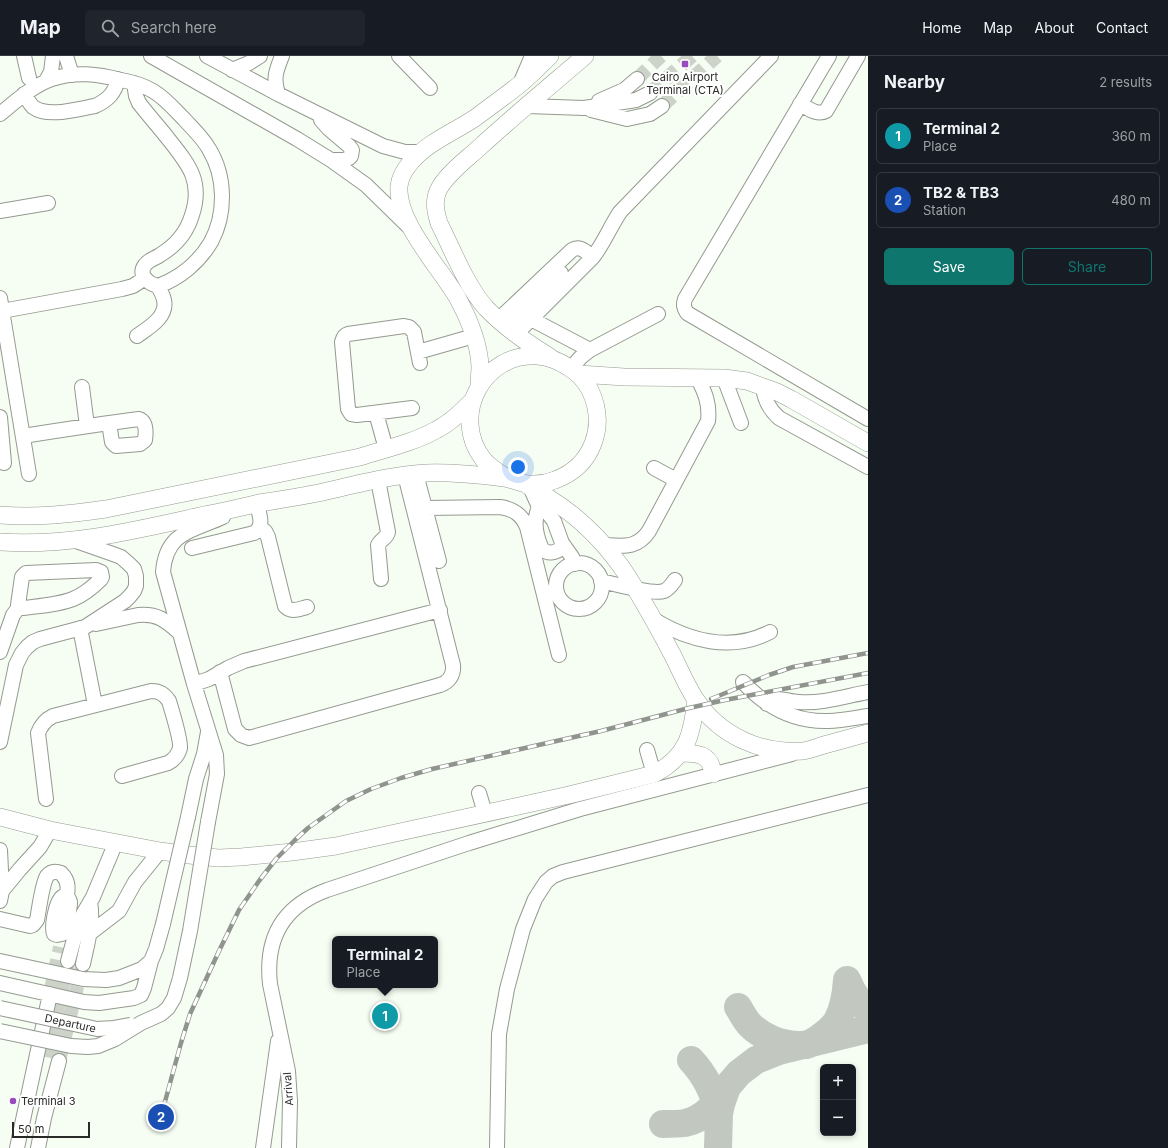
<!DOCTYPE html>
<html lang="en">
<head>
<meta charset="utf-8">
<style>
	:root { --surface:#171b24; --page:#20242c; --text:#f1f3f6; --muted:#9ea1a6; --line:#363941; --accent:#0f766e }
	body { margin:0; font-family:Inter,sans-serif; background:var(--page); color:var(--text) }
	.controls { position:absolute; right:12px; bottom:12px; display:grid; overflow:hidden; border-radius:6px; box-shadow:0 2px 6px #0003 }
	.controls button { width:36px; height:36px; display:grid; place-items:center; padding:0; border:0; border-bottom:1px solid var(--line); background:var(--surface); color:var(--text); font:20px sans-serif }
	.scale { position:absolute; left:12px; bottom:10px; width:78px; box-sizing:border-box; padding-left:4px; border:2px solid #272a26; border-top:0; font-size:11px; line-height:14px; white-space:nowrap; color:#272a26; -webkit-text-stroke:3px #fff; paint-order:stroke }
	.you { position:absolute; left:518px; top:411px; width:14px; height:14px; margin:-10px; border:3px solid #fff; border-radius:50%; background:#1a73e8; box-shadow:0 0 0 6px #1a73e833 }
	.badge { display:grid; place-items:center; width:26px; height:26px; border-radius:50%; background:var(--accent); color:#fff; font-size:13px; font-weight:700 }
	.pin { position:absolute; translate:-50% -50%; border:2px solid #fff; box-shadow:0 1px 4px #0006 }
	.popup { position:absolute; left:332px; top:880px; width:106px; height:52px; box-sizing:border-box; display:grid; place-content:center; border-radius:6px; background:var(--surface); filter:drop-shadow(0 1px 3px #0005); font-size:13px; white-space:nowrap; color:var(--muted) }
	.popup b { font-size:15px; color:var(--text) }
	.popup::after { content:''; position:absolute; left:50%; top:100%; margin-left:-8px; border:8px solid transparent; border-top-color:var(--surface) }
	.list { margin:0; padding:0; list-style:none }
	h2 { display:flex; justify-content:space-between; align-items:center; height:52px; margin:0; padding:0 16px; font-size:17px }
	h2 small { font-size:13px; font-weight:400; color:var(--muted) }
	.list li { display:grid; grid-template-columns:26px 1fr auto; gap:12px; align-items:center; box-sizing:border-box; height:56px; margin:0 8px 8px; padding:0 8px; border:1px solid var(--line); border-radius:6px }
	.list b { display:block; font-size:15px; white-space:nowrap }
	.list p { margin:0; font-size:13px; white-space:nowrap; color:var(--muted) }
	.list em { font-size:13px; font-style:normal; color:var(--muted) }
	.actions { display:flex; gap:8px; padding:12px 16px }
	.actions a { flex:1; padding:9px 0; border:1px solid var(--accent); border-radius:6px; text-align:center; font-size:14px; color:var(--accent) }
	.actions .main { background:var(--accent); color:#fff }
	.icon { flex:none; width:22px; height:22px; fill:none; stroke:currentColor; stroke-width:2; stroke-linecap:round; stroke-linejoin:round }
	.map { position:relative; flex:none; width:868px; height:1092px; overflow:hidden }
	header { display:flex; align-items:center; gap:24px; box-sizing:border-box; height:56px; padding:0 20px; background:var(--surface); border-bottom:1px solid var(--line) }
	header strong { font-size:19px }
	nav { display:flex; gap:22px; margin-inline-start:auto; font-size:14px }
	.search { width:280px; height:36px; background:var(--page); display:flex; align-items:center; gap:10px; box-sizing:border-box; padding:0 14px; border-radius:6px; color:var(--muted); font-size:15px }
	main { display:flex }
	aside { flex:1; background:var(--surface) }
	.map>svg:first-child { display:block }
</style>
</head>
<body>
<header>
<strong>Map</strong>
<div class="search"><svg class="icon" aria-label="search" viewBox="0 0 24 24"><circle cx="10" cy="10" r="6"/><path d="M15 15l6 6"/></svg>Search here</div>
<nav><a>Home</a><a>Map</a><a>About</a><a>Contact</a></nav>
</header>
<main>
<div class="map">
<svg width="868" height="1092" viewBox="0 0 868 1092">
	<rect width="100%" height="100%" fill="#f6fdf2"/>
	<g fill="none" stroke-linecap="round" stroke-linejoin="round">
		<path stroke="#c2c8c0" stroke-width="28" d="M738,951C742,957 745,964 750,969C762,981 780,988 797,989C799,989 803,989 806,989C816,986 832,973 837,965C844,952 846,939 847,924C852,936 858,946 868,954
			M691,1004C706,1020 714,1037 719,1058
			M663,1068C670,1068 678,1068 685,1067C704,1063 715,1049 725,1034
			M718,1092L719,1058L721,1048L727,1031L739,1017L756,1004L779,995L868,973"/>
		<path stroke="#cdd3c9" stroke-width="14" stroke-dasharray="14 7" stroke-linecap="butt" d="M637,23L661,0
			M650,37L692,0
			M662,50L717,0
			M50,938L60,891
			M46,1001L68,907
			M59,1005L82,911"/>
		<g stroke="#949a90" stroke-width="16">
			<path id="minor" d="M24,0L29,22
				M66,0L72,19
				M151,0L297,83L331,104L366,129L408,170
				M207,0L278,38L383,90L405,96H420
				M399,0L430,32
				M829,0L685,243C683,249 684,252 687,257L868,363
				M232,14L249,7L260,0
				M46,25L51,16L53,0
				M520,28L532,0
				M24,38C27,42 29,47 33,51C48,62 77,53 95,50C108,44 115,37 118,23
				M278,38C273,22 276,15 282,0
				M599,45L624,34L637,23
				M800,48C808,52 817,60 826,55L858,0
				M527,50L584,52L636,44L650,37
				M591,54L627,63L650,58L662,50
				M0,58C16,45 32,30 52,23C76,15 98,18 121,24C132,26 143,29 153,35C165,42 174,53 184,63C193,73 203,82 209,93C226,121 226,158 211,186C199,206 180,222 158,230C149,228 137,219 145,209C148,204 156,202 160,199C175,190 187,176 192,159C203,126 189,109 170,85C160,72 149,60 139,47L136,40L134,27
				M321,64L329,73L349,90L352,94L351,100L349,102L344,104H331
				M0,155L48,147
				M0,242L29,418
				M2,255L122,233L133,230L145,222
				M531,263L590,294
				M498,264L572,194C580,189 586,196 593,201
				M507,271L561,217
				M516,278L593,201C604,187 610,171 620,156L771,0
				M137,280C148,272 168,261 164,244C163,239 160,234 158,230
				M418,296L474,280
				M571,312L581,301L590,294L658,258
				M724,322L741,367
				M763,330C764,344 769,353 779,362L868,411
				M82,331L87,370
				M412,352L357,359L351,358L348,353L342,286C343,282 344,279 348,278L404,270L409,271L414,276L420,307
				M376,357L386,393
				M0,361L4,407
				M23,380C61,374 100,368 139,363C147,366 146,377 145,384L140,388L116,390L112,386L109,367
				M654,412L676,424
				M416,418L439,505
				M378,424L388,476C387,482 381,483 378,489L381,523
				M530,431L539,451L547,456L554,465L562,487L572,501L575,508
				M539,451C533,464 536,480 542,493C550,500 557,495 565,491
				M425,452L500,451C514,453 522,459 527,471L559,599
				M260,472L265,475L268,481L285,550C291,557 299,553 307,551
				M604,489C623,490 637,493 649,475L708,365C710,348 705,336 697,321
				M192,492L254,477C265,471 259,458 257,448
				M556 530a23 23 0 1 1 46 0a23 23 0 1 1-46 0Z
				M96,514L101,516L102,521L101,523C93,531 83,539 73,543C58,549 39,550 23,552H21L18,549L22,521L26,517Z
				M601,525C614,528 654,539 664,535C669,533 672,528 675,524
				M653,563C689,585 731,596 770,576
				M96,568L138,559C158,557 166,565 180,577
				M80,572L95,649
				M0,596L13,559L19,551
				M220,616L235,673L241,679L249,682L440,629C449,626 454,619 453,609L405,419
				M743,626C766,651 793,666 828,665C841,665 855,662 868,660
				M194,628L209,623L228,612L244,605L440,554
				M767,648C776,638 787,646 799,646C822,648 846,640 868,636
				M0,686L16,609L22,597L27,591L33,586L40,583L85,571L125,545L130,540L134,535L136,530V520L134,513L129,508L121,501L113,498L73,484
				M647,694L654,718
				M479,737L485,757
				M46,743L38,677C41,669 45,664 53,660L151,635C160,635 164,638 169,645C172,655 181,684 180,692C178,699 174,704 168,707L122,720
				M188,761L196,723L204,698L208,676
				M208,766L217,718L216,699L194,628L163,516C166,475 193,475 223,461
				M0,794L2,835L0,845
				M2,835L20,813L40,791L50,774
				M62,841C66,841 69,841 70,846C71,850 64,875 62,878L57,879L54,878C51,872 56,845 62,841Z
				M0,863L30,870L33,869L37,864C39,854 42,828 47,820C51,815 56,815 61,817C69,825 68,832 67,841
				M89,878L119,855L135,826L160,795
				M0,905L83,923L106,924L119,922L142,913L151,905L156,893L163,868
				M68,905L79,865L93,841L116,786
				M83,908C87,888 94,867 90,846
				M0,927L84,946L99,947L134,942L141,939L144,932L151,905
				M17,1092L50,938
				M38,1092L44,1062L59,1005
				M263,1092L278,985
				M289,1092L290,1045L288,1015L270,928C265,882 283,850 327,834L469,787L580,753L792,698
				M497,1092L499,978L507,933L523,873L535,843L546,826L553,820L563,816L868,739"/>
		</g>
		<g stroke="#949a90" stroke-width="18">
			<path id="major" d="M550,301C527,287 505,272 486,252C467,231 452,193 439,167C435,154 433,143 440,131C450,115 467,103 481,90C515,59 550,30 585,0
				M579,318L624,321L724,322L747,325L777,336L791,343L868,387
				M479,331C479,324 480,316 480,310C479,287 468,261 457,241C440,212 396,165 399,130C400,121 405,113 411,106C428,86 454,76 475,62C490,51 505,40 519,29C530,20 540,10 550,0
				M524,427C531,432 539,436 547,441C575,458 601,483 620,509C639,536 655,566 671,596C679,611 686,629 696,644C720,680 761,698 803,695C810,694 817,691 824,689C839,685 853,681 868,677
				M0,459C36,462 71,458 106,453L360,401C385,393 413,387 436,374C450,367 461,356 472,345
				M0,486C71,491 140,473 209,458C226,455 242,451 259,447C279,444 298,441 318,437C354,429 390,419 427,417C453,416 479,419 505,422C511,423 517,426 523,427C533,429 545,428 555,424C593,410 607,370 590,334C585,325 577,316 568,311C559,305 549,301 538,300C483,296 450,360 483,403C490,412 499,417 509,423
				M681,697C698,697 711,698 713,718
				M0,761L50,774L160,795L189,799L218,802L241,801L292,796L336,790L569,739L654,718C687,701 692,679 696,644"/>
		</g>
		<use href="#minor" stroke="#fff" stroke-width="14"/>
		<use href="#major" stroke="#fff" stroke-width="17"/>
		<g stroke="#8f948d" stroke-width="4.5">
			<path id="rail" d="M711,643L769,619L793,611L868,597
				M163,1053L181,987L190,958L219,895L239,854L259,825L276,803L295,784L308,772L346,745L371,733L401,722L432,713L601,675L689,652L725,644L868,617"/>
		</g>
		<use href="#rail" stroke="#fff" stroke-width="3" stroke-dasharray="9" stroke-linecap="butt"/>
		<g stroke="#949a90" stroke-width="16" stroke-linecap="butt">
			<g id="minor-bridge">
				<path d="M163,868L188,761"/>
				<path id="s1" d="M0,952L97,973L114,972L131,969"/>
				<path d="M0,975L71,990L88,991L98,990L115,983L141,967L161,958L168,952L174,942L180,922L190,875L208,766"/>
			</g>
		</g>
		<use href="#minor-bridge" stroke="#fff" stroke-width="14"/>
	</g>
	<g fill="#974bbc" stroke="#fff" stroke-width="1.5">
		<rect x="681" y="4" width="8" height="8" rx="2"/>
		<circle cx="13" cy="1045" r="4"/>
	</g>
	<g text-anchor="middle" stroke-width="4" stroke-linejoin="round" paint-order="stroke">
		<g font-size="11" fill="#272a26" stroke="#fff">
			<text x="685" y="25">Cairo Airport<tspan x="685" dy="13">Terminal (CTA)</tspan></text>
			<text x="21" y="1049" text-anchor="start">Terminal 3</text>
		</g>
		<g font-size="11" fill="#272a26" stroke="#fff">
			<text dy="4" stroke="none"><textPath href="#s1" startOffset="72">Departure</textPath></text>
			<text transform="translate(288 1033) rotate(-94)" y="4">Arrival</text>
		</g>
	</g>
</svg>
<div class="controls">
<button>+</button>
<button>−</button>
</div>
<div class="scale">50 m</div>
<div class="you"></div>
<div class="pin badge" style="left:385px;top:960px;background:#0f9aa8">1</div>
<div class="popup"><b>Terminal 2</b>Place</div>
<div class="pin badge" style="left:161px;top:1061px;background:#1a4fb4">2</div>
</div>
<aside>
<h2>Nearby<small>2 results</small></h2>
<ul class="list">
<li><span class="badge" style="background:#0f9aa8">1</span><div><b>Terminal 2</b><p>Place</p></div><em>360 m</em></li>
<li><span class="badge" style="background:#1a4fb4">2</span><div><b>TB2 &amp; TB3</b><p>Station</p></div><em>480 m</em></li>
</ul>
<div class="actions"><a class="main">Save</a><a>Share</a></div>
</aside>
</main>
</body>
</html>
